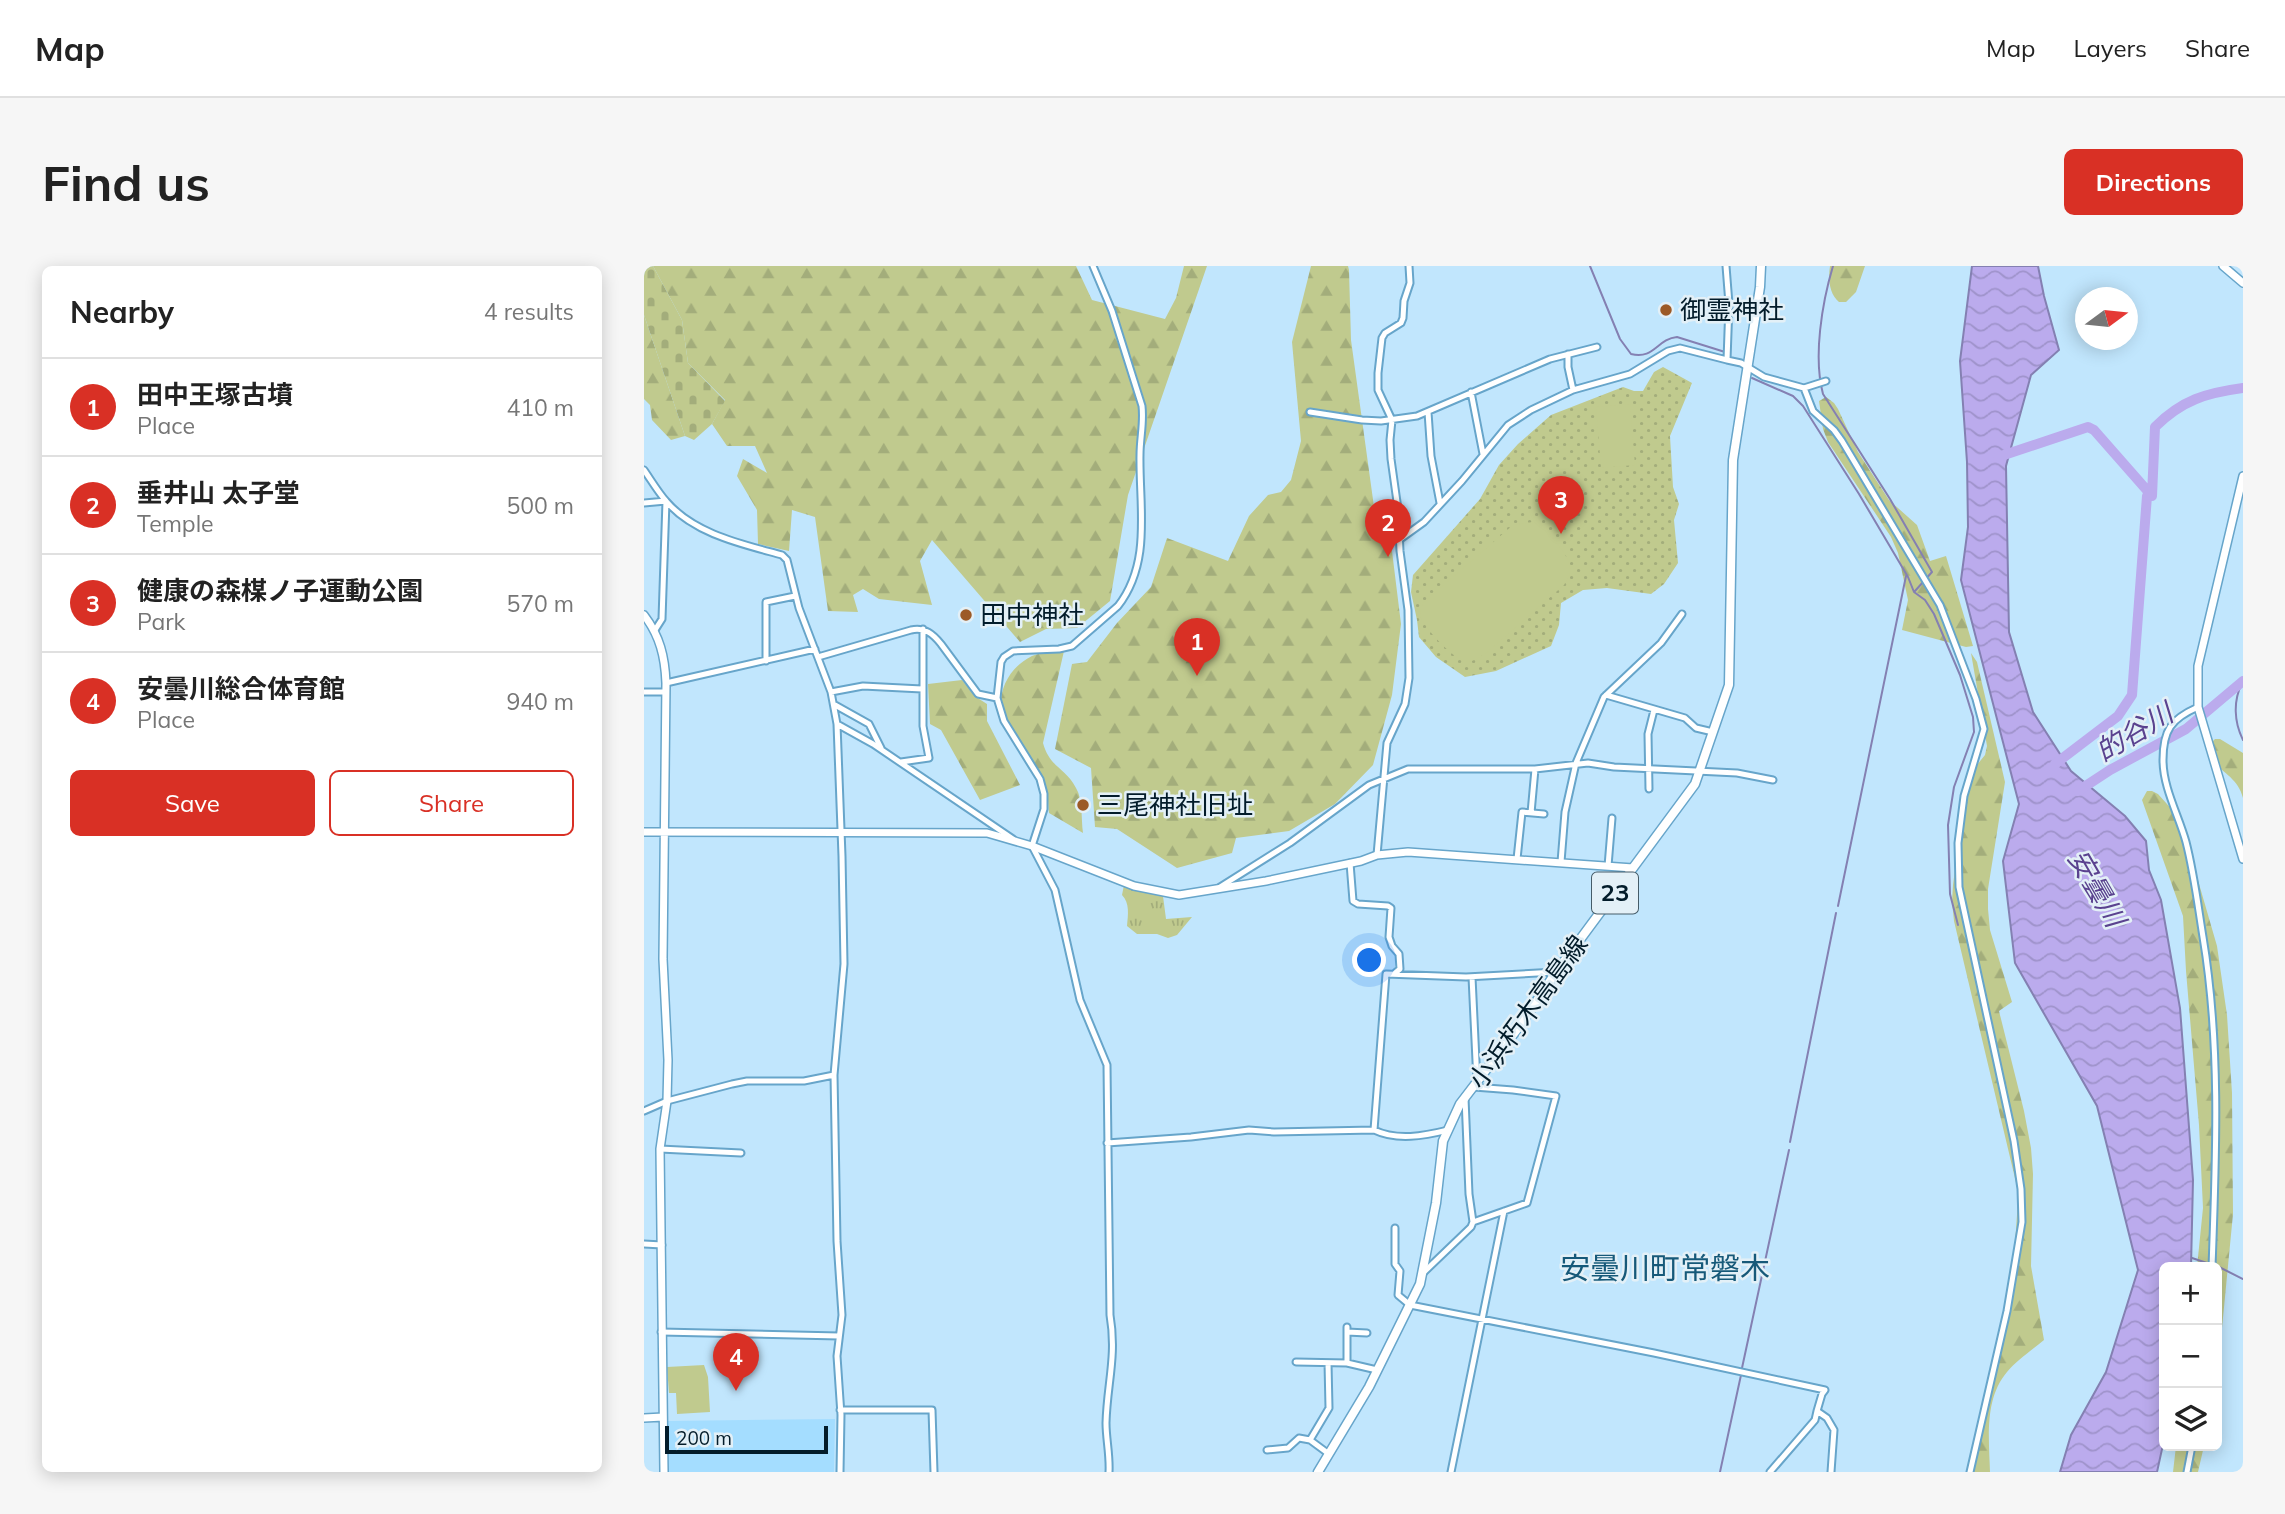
<!DOCTYPE html>
<html lang="en">
<head>
<meta charset="utf-8">
<style>
	:root { --surface:#fff; --page:#f6f6f6; --text:#222; --muted:#767676; --line:#e0e0e0; --accent:#d93025 }
	body { margin:0; font-family:Mulish,"Noto Sans JP",sans-serif; background:var(--page); color:var(--text) }
	.controls { position:absolute; right:21px; bottom:21px; display:grid; overflow:hidden; border-radius:10px; box-shadow:0 4px 18px #0003 }
	.controls button { width:63px; height:63px; display:grid; place-items:center; padding:0; border:0; border-bottom:2px solid var(--line); background:var(--surface); color:var(--text); font:35px sans-serif }
	.compass { position:absolute; left:1431px; top:21px; width:63px; height:63px; border-radius:50%; background:var(--surface); box-shadow:0 4px 18px #0003; rotate:75deg }
	.scale { position:absolute; left:21px; bottom:18px; width:163px; box-sizing:border-box; padding-left:7px; border:4px solid #031c2a; border-top:0; font-size:19px; line-height:24px; white-space:nowrap; color:#031c2a; -webkit-text-stroke:5px #e3f0f7; paint-order:stroke }
	.you { position:absolute; left:726px; top:695px; width:24px; height:24px; margin:-18px; border:5px solid #fff; border-radius:50%; background:#1a73e8; box-shadow:0 0 0 10px #1a73e833 }
	.badge { display:grid; place-items:center; width:46px; height:46px; border-radius:50%; background:var(--accent); color:#fff; font-size:23px; font-weight:700 }
	.pin { position:absolute; translate:-50% -58px; filter:drop-shadow(0 2px 4px #0008) }
	.pin::after { content:''; position:absolute; top:37px; width:24px; height:21px; background:inherit; clip-path:polygon(0 0,100% 0,50% 100%) }
	.list { margin:0; padding:0; list-style:none }
	h2 { display:flex; justify-content:space-between; align-items:center; height:91px; margin:0; padding:0 28px; font-size:30px }
	h2 small { font-size:23px; font-weight:400; color:var(--muted) }
	.list li { display:grid; grid-template-columns:46px 1fr auto; gap:21px; align-items:center; box-sizing:border-box; height:98px; padding:0 28px; border-top:2px solid var(--line) }
	.list b { display:block; font-size:26px; white-space:nowrap }
	.list p { margin:0; font-size:23px; white-space:nowrap; color:var(--muted) }
	.list em { font-size:23px; font-style:normal; color:var(--muted) }
	.actions { display:flex; gap:14px; padding:21px 28px }
	.actions a { flex:1; padding:16px 0; border:2px solid var(--accent); border-radius:10px; text-align:center; font-size:24px; color:var(--accent) }
	.actions .main { background:var(--accent); color:#fff }
	.icon { flex:none; width:38px; height:38px; fill:none; stroke:currentColor; stroke-width:2; stroke-linecap:round; stroke-linejoin:round }
	.map { position:relative; flex:none; width:1599px; height:1206px; overflow:hidden; border-radius:10px }
	header { display:flex; align-items:center; gap:42px; box-sizing:border-box; height:98px; padding:0 35px; background:var(--surface); border-bottom:2px solid var(--line) }
	header strong { font-size:33px }
	nav { display:flex; gap:38px; margin-inline-start:auto; font-size:24px }
	.intro { display:flex; align-items:center; justify-content:space-between; box-sizing:border-box; height:168px; padding:0 42px }
	h1 { margin:0; font-size:49px }
	.button { padding:18px 32px; border-radius:10px; background:var(--accent); color:#fff; font-size:24px; font-weight:700 }
	main { display:flex; gap:42px; padding:0 42px }
	aside { flex:1; background:var(--surface); border-radius:10px; box-shadow:0 4px 18px #0003 }
	.map>svg:first-child { display:block }
</style>
</head>
<body>
<header>
<strong>Map</strong>
<nav><a>Map</a><a>Layers</a><a>Share</a></nav>
</header>
<div class="intro"><h1>Find us</h1><a class="button">Directions</a></div>
<main>
<aside>
<h2>Nearby<small>4 results</small></h2>
<ul class="list">
<li><span class="badge">1</span><div><b>田中王塚古墳</b><p>Place</p></div><em>410 m</em></li>
<li><span class="badge">2</span><div><b>垂井山 太子堂</b><p>Temple</p></div><em>500 m</em></li>
<li><span class="badge">3</span><div><b>健康の森楳ノ子運動公園</b><p>Park</p></div><em>570 m</em></li>
<li><span class="badge">4</span><div><b>安曇川総合体育館</b><p>Place</p></div><em>940 m</em></li>
</ul>
<div class="actions"><a class="main">Save</a><a>Share</a></div>
</aside>
<div class="map">
<svg width="1599" height="1206" viewBox="0 0 1599 1206">
	<defs>
		<pattern id="grass-tufts" width="24" height="20" patternUnits="userSpaceOnUse" patternTransform="scale(1.75)"><rect width="24" height="20" fill="#c0ca8e"/><path d="M3 7l-1-3M5 7V3M7 7l1-3M15 17l-1-3M17 17v-4M19 17l1-3" fill="none" stroke="#a3ad7b"/></pattern>
		<pattern id="forest-firs" width="22" height="20" patternUnits="userSpaceOnUse" patternTransform="scale(1.75)"><rect width="22" height="20" fill="#c0ca8e"/><path d="M5 1l3.5 6h-7zM16 11l3.5 6h-7z" fill="#a3ad7b"/></pattern>
		<pattern id="cemetery-stones" width="16" height="16" patternUnits="userSpaceOnUse" patternTransform="scale(1.75)"><rect width="16" height="16" fill="#c0ca8e"/><path d="M2 7V4a2 2 0 0 1 4 0v3zM10 15v-3a2 2 0 0 1 4 0v3z" fill="#a3ad7b"/></pattern>
		<pattern id="park-dots" width="8" height="8" patternUnits="userSpaceOnUse" patternTransform="scale(1.75)"><rect width="8" height="8" fill="#c0ca8e"/><path d="M2 2h.1M6 6h.1" fill="none" stroke="#a3ad7b" stroke-width="1.8" stroke-linecap="round"/></pattern>
		<pattern id="water-waves" width="16" height="10" patternUnits="userSpaceOnUse" patternTransform="scale(1.75)"><rect width="16" height="10" fill="#bbabed"/><path d="M0 5q4-4 8 0t8 0" fill="none" stroke="#9f93cb"/></pattern>
	</defs>
	<rect width="100%" height="100%" fill="#c1e6fd"/>
	<path fill="#a4ddff" d="M191,1153L190,1206H25L24,1155Z"/>
	<path fill="url(#grass-tufts)" d="M480,619L519,630L522,653L548,651L533,669L524,672L513,668H493L483,660C484,649 486,637 478,629Z"/>
	<path fill="url(#forest-firs)" d="M9,0H432L448,34L521,53L532,32L540,0H563L484,229L466,335L433,362L402,363L376,376L288,274L276,295L288,339L235,333L219,323L209,329L214,346L184,345L171,251L148,244L145,285L114,278L113,244L93,210L99,193L123,207L111,180H83L68,158L81,134L44,97L38,54Z
		M667,0H704L705,4L707,74L735,277H747L757,358L748,429L729,499L691,538L645,565L592,572L588,587L533,602L473,563L451,561L447,502L411,483L428,398L443,396L473,357L507,321L523,272L584,295L605,250L624,229L637,226L647,214L657,175L648,76Z
		M1186,0H1221L1212,26L1202,36H1195C1185,27 1184,13 1186,0Z
		M0,49L41,170L27,174L8,154L6,139L0,133Z
		M1182,131L1190,137L1194,143L1214,186L1245,234L1273,259L1286,295L1302,290L1329,380L1322,381L1258,364L1264,334L1254,287L1247,271L1184,176L1179,163L1175,135Z
		M420,385L399,477C406,502 421,501 432,522C439,533 437,553 439,567L405,547C404,537 404,524 400,515C391,495 373,481 363,462C348,436 361,403 388,390C397,386 410,386 420,385Z
		M1327,387L1333,396L1361,516L1344,623V643L1346,664L1368,736L1355,745L1380,845L1387,882L1389,908L1387,1000L1400,1074C1388,1084 1373,1094 1363,1106C1340,1133 1345,1173 1346,1206H1326C1348,1114 1372,1021 1374,925L1310,655L1308,636L1309,619L1321,527L1328,505L1341,489L1343,480Z
		M318,414L332,431L343,438V455L376,519L336,534L297,464L286,458L284,418Z
		M1571,473H1576L1599,487V532C1593,506 1565,504 1564,480Z
		M1503,525H1508L1514,528L1532,548L1540,566L1573,680L1583,749L1588,827L1589,948L1573,1114V1001H1553L1559,942L1555,859L1542,705L1539,650L1498,534Z
		M1532,1180H1560L1554,1206H1529Z"/>
	<path fill="url(#cemetery-stones)" d="M0,0H9L38,54L44,97L81,135L68,158L50,174L41,170L0,49Z"/>
	<path fill="url(#park-dots)" d="M1019,101L1048,117L1026,170L1029,221L1035,238L1030,254L1034,297L1020,318L1007,328L963,322L939,324L917,337L915,359L907,380L852,405L821,411L792,391L775,371L773,354L767,326L769,309L836,233L855,199L874,178L907,149L979,121L990,125H999L1010,106Z"/>
	<path fill="#c0ca8e" d="M986,138L991,199L957,202L952,141Z
		M889,256C901,262 925,287 926,302C927,308 923,314 920,319L841,388C835,391 829,397 821,395C810,394 777,359 776,348C776,344 778,340 779,337L869,259Z
		M60,1099L64,1111L66,1146L33,1148L32,1127H25L23,1101Z"/>
	<path fill="url(#water-waves)" stroke="#8480b2" stroke-width="2" d="M1328,0H1394L1400,30L1415,84L1387,109L1362,200L1365,366L1389,446L1427,505L1481,550L1502,575L1505,604L1517,634L1536,742L1549,914L1547,1001H1520V1174L1513,1206H1416L1427,1169L1462,1106L1494,1004L1453,840L1371,697L1359,595L1375,538L1317,314L1324,261L1323,196L1316,95Z"/>
	<g fill="none" stroke-linecap="round" stroke-linejoin="round">
		<path stroke="#8480b2" stroke-width="2" d="M946,0L976,73L987,88C1010,94 1013,73 1033,71L1081,86
			M1189,0C1178,37 1169,91 1179,128L1246,233L1288,306L1271,325
			M1108,112L1149,130L1159,140L1215,228L1264,311L1270,326L1281,334L1290,348L1316,409L1329,451L1330,466L1310,521L1304,559L1306,628L1314,659
			M1598,417C1589,435 1590,456 1599,474
			M1194,640L1262,310
			M1146,876L1192,647
			M1548,992L1563,997
			M1573,1000L1599,1013
			M1098,1102L1145,884
			M1076,1206L1097,1109"/>
		<path stroke="#bbabed" stroke-width="10" d="M1354,191L1444,161L1450,164L1508,230L1511,161C1538,134 1562,127 1599,122
			M1411,498L1474,450L1488,429L1503,230
			M1434,525L1466,504L1542,463L1599,415"/>
		<g stroke="#67a5ca" stroke-width="9">
			<path id="street" d="M449,0L468,45L498,140C500,157 496,172 496,189C495,241 508,296 474,340L428,380L415,383L369,385L360,391L357,396L353,432L360,455L396,513L400,528V543L388,580L411,624L436,734L463,799L466,1049C473,1090 463,1118 462,1157C462,1173 466,1189 465,1206
				M1082,0L1085,38L1083,94L1097,97L1120,111L1160,122L1182,115
				M924,88V101L929,124
				M1160,122L1169,145L1190,164L1198,175L1296,339L1332,433L1340,463L1320,530L1314,577L1315,621L1370,875L1377,923L1378,956L1363,1045L1326,1206
				M827,126L839,188
				M666,146L718,154L737,155L773,150L906,93L953,81
				M784,146L787,190L796,237
				M0,204C7,214 14,226 22,235C50,268 98,278 138,289L143,294L155,342L187,426L193,458L198,590L200,698L190,809L193,975L198,1049L193,1090L197,1149L196,1206
				M0,237L22,235
				M755,274L780,256L818,215L864,159L887,144L929,124L986,108L1024,85L1036,82L1083,94
				M11,364L18,353L22,235
				M174,391L267,364C281,361 289,368 297,378L334,428L353,432
				M122,395V336L151,330
				M22,417L171,383
				M0,426H21
				M187,426L219,420L278,423
				M962,429L1041,452L1052,462L1069,466
				M191,439L225,458L237,482
				M1554,441C1527,453 1519,464 1519,494C1519,522 1535,550 1542,576C1550,607 1554,640 1559,671C1577,779 1572,892 1568,1001
				M193,458L229,478L369,573
				M257,496L285,492L279,460V363
				M1005,523L1004,468L1010,444
				M887,547L891,503
				M733,589L743,477L761,438L765,412L764,344L756,285L754,243L747,193L746,174L748,154L734,124V107L738,72L741,67L757,57L759,52L760,35L766,17L765,0
				M873,593L878,546L900,548
				M917,596L921,546L932,497L960,431L1017,377L1038,348
				M706,597L709,635L714,638L744,640L747,642L745,671L748,680L755,688L756,703L750,708
				M964,600L968,552
				M576,621L646,577L725,519L764,503H891L944,497L970,501L1093,507L1129,514
				M828,711L833,816
				M821,832L825,928L829,956
				M0,845L23,835L88,818L103,815H160L190,809
				M730,864L742,708L822,711L912,706
				M463,877L547,871L605,864L630,866L730,864C753,875 780,870 804,864
				M16,883L97,887
				M751,962V998L756,1005L754,1029L766,1039L1010,1087L1181,1124L1178,1128L1173,1145L1183,1152L1190,1164L1187,1206
				M0,978L18,979
				M779,1007L827,961L829,956L883,937L912,830L869,824L830,821
				M17,1066L195,1070
				M703,1066L723,1067
				M652,1096L703,1097L733,1104
				M703,1097V1061
				M196,1144H288L290,1206
				M666,1174L685,1142L684,1097
				M623,1184L644,1182L655,1172L666,1174L685,1188
				M807,1206L860,945
				M1126,1206L1171,1154L1173,1145
				M1543,1206L1548,1180"/>
		</g>
		<g stroke="#67a5ca" stroke-width="10">
			<path id="secondary" d="M1579,0L1599,17
				M1599,210L1554,400V441L1599,593
				M0,349C16,370 21,391 22,417L19,693L24,794L23,835L16,883L20,1206
				M0,566L343,567L388,580L490,620L535,629L622,615L717,595L733,589L764,586L989,602
				M0,1152L19,1151"/>
		</g>
		<g stroke="#67a5ca" stroke-width="11">
			<path id="primary" d="M674,1206L725,1121L776,1018L792,937L799,875L816,838L878,757L912,706L1051,518L1085,419L1089,194L1116,21L1117,0"/>
		</g>
		<use href="#street" stroke="#fff" stroke-width="5"/>
		<use href="#secondary" stroke="#fff" stroke-width="7"/>
		<use href="#primary" stroke="#fff" stroke-width="8"/>
	</g>
	<g fill="#9c5a27" stroke="#e3f0f7" stroke-width="2.5">
		<circle cx="1022" cy="44" r="7"/>
		<circle cx="322" cy="349" r="7"/>
		<circle cx="439" cy="539" r="7"/>
	</g>
	<g text-anchor="middle" stroke-width="5" stroke-linejoin="round" paint-order="stroke">
		<rect fill="#e3f0f7" stroke="#465c68" stroke-width="2" x="948" y="606.5" width="46" height="41" rx="5"/>
		<g font-size="24" font-weight="bold" fill="#031c2a">
			<text x="971" y="635">23</text>
		</g>
		<g font-size="26" fill="#031c2a" stroke="#e3f0f7" text-anchor="start">
			<text x="1036" y="53">御霊神社</text>
			<text x="336" y="358">田中神社</text>
			<text x="453" y="548">三尾神社旧址</text>
		</g>
		<g font-size="26" fill="#031c2a" stroke="#e3f0f7">
			<text transform="translate(884 746) rotate(-54)" y="9">小浜朽木高島線</text>
		</g>
		<g font-size="28" font-style="italic" fill="#5a428f" stroke="#e3f0f7">
			<text transform="translate(1490 466) rotate(-31)" y="10">的谷川</text>
			<text transform="translate(1453 622) rotate(60)" y="10">安曇川</text>
		</g>
		<g font-size="30" fill="#165979" stroke="#e3f0f7">
			<text x="1021" y="1013">安曇川町常磐木</text>
		</g>
	</g>
</svg>
<div class="controls">
<button>+</button>
<button>−</button>
<button><svg class="icon" aria-label="layers" viewBox="0 0 24 24"><path d="M12 4l9 5-9 5-9-5zM3 14l9 5 9-5"/></svg></button>
</div>
<svg class="compass" viewBox="-18 -18 36 36"><path d="M0-13l5 13h-10z" fill="#e53935"/><path d="M0 13l5-13h-10z" fill="#767676"/></svg>
<div class="scale">200 m</div>
<div class="you"></div>
<div class="pin badge" style="left:553px;top:410px">1</div>
<div class="pin badge" style="left:744px;top:291px">2</div>
<div class="pin badge" style="left:917px;top:268px">3</div>
<div class="pin badge" style="left:92px;top:1125px">4</div>
</div>
</main>
</body>
</html>
